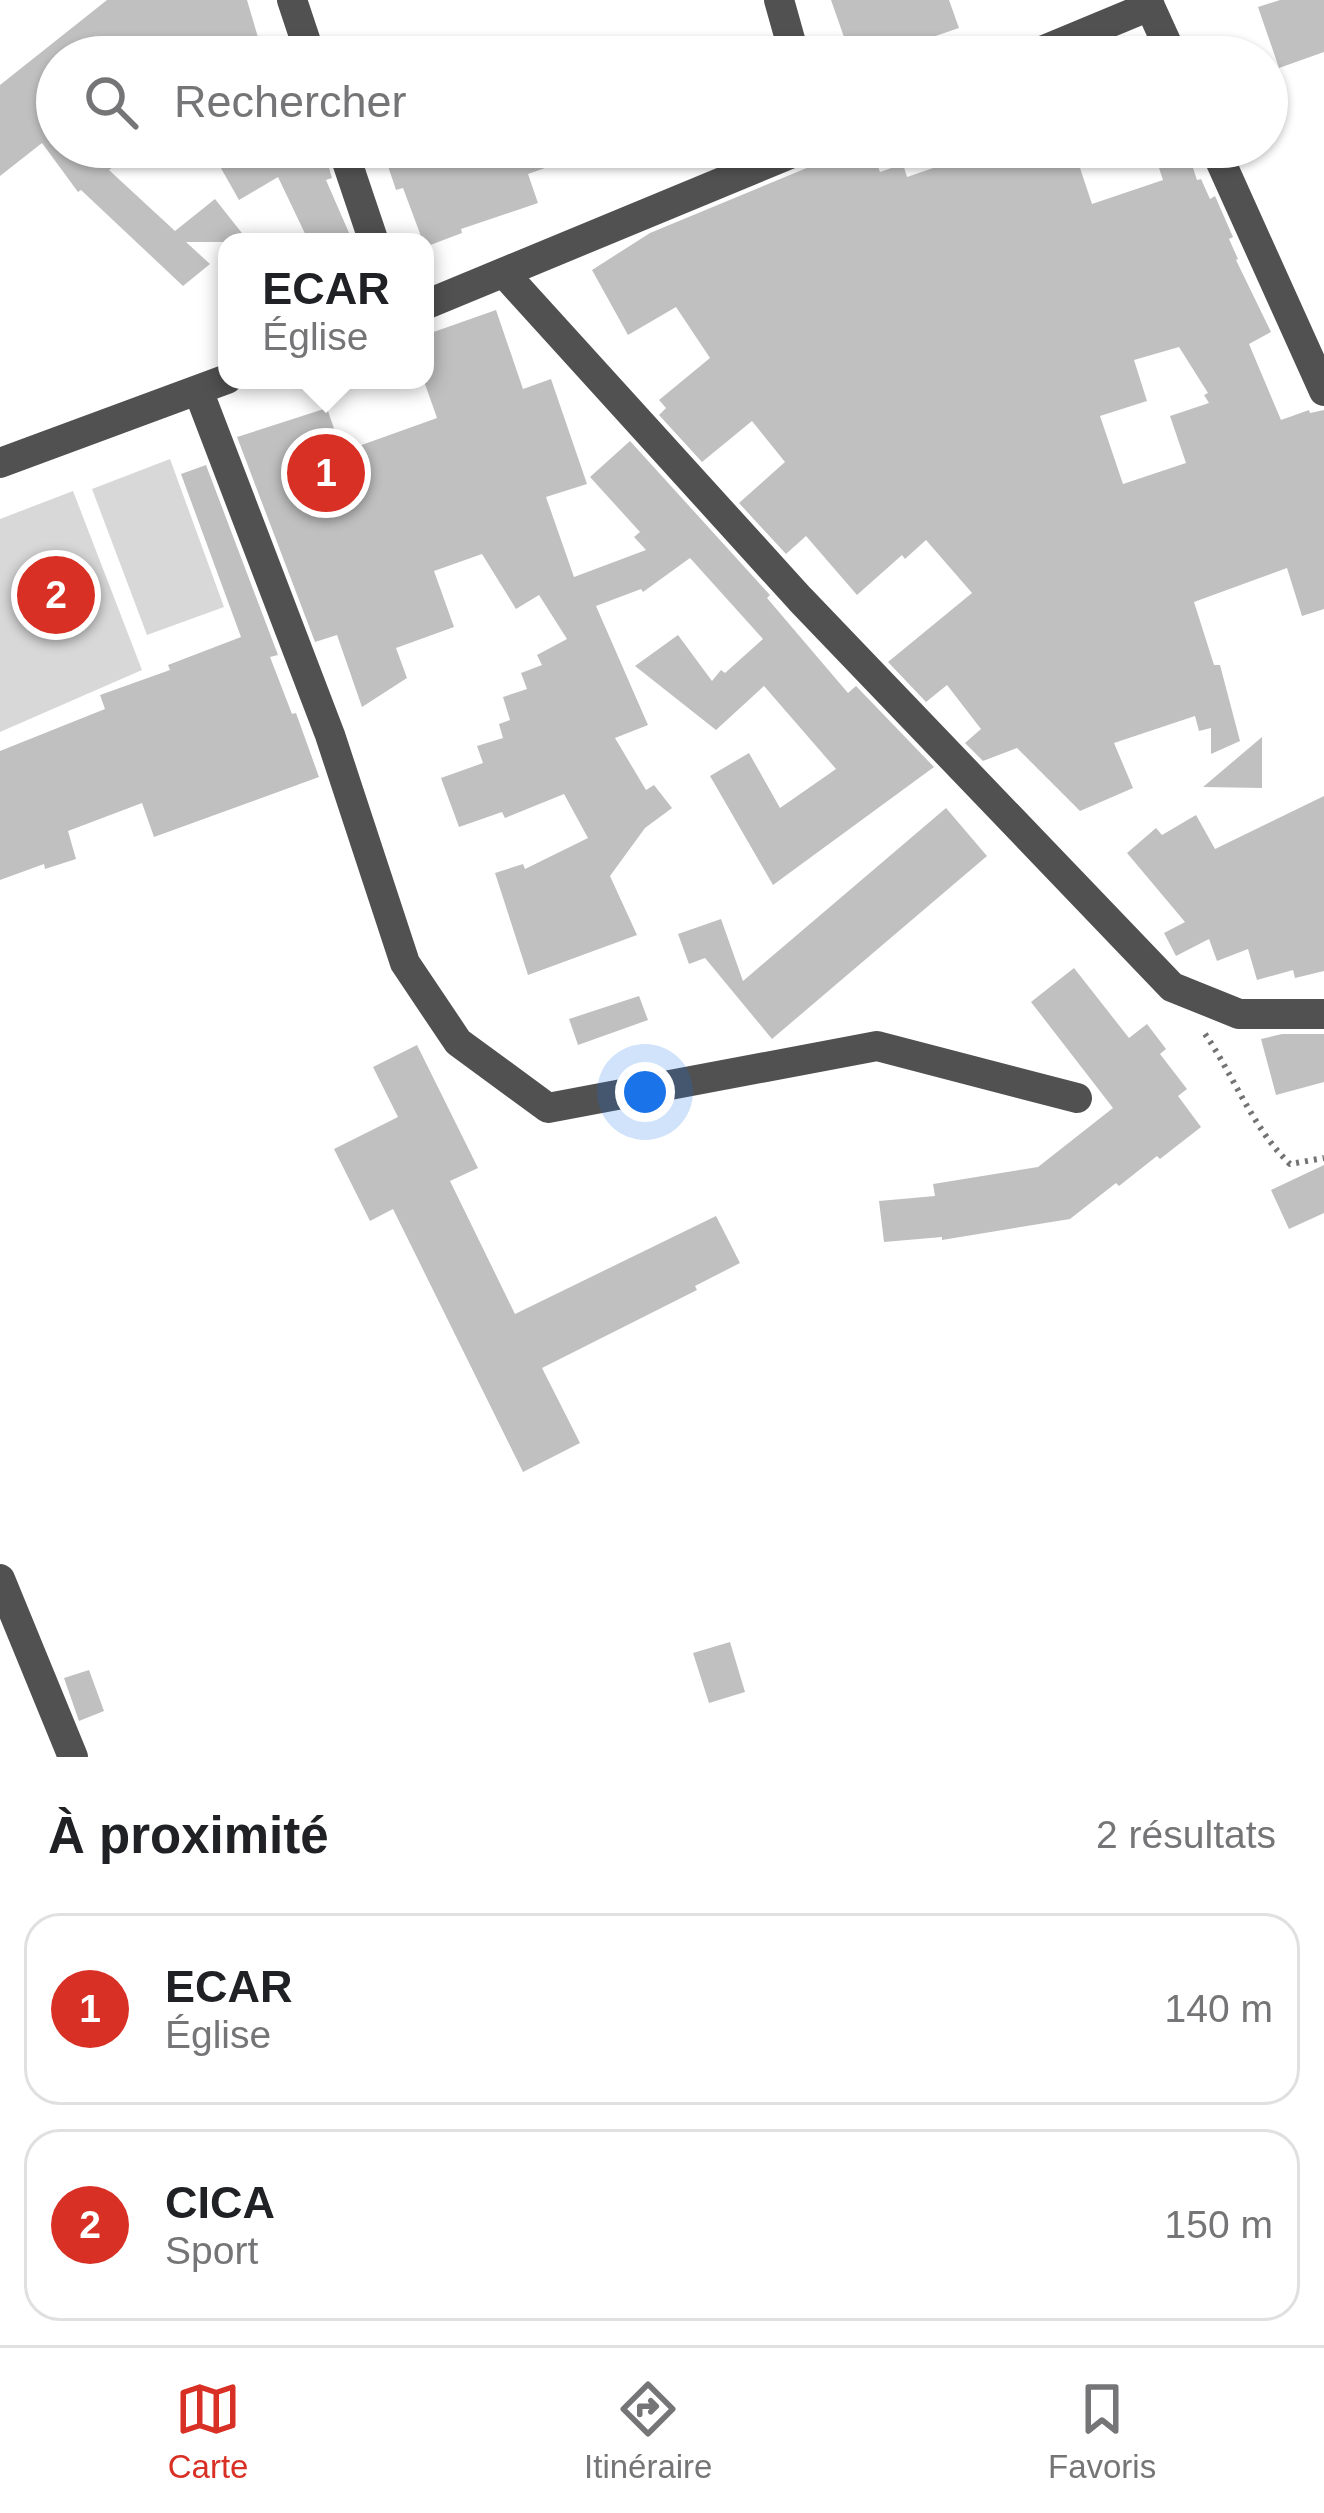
<!DOCTYPE html>
<html lang="fr">
<head>
<meta charset="utf-8">
<style>
	:root { --surface:#fff; --page:#f2f2f2; --text:#202124; --muted:#757577; --line:#e0e0e0; --accent:#d93025 }
	body { margin:0; font-family:Arial,sans-serif; background:var(--page); color:var(--text) }
	.you { position:absolute; left:645px; top:1092px; width:42px; height:42px; margin:-30px; border:9px solid #fff; border-radius:50%; background:#1a73e8; box-shadow:0 0 0 18px #1a73e833 }
	.badge { display:grid; place-items:center; width:78px; height:78px; border-radius:50%; background:var(--accent); color:#fff; font-size:39px; font-weight:700 }
	.pin { position:absolute; translate:-50% -50%; border:6px solid #fff; box-shadow:0 3px 12px #0006 }
	.popup { position:absolute; left:218px; top:233px; width:216px; height:156px; box-sizing:border-box; display:grid; place-content:center; border-radius:24px; background:var(--surface); filter:drop-shadow(0 3px 9px #0005); font-size:39px; white-space:nowrap; color:var(--muted) }
	.popup b { font-size:45px; color:var(--text) }
	.popup::after { content:''; position:absolute; left:50%; top:100%; margin-left:-24px; border:24px solid transparent; border-top-color:var(--surface) }
	.list { margin:0; padding:0; list-style:none }
	h2 { display:flex; justify-content:space-between; align-items:center; height:156px; margin:0; padding:0 48px; font-size:51px }
	h2 small { font-size:39px; font-weight:400; color:var(--muted) }
	.list li { display:grid; grid-template-columns:78px 1fr auto; gap:36px; align-items:center; box-sizing:border-box; height:192px; margin:0 24px 24px; padding:0 24px; border:3px solid var(--line); border-radius:36px }
	.list b { display:block; font-size:45px; white-space:nowrap }
	.list p { margin:0; font-size:39px; white-space:nowrap; color:var(--muted) }
	.list em { font-size:39px; font-style:normal; color:var(--muted) }
	.icon { flex:none; width:66px; height:66px; fill:none; stroke:currentColor; stroke-width:2; stroke-linecap:round; stroke-linejoin:round }
	.map { position:relative; flex:none; width:1324px; height:1757px; overflow:hidden }
	.search { position:absolute; background:var(--surface); box-shadow:0 3px 9px #0004; left:36px; right:36px; top:36px; height:132px; display:flex; align-items:center; gap:30px; box-sizing:border-box; padding:0 42px; border-radius:66px; color:var(--muted); font-size:45px }
	.sheet { height:588px; background:var(--surface) }
	nav { display:flex; justify-content:space-around; align-items:center; box-sizing:border-box; height:168px; border-top:3px solid var(--line); background:var(--surface); font-size:33px; color:var(--muted) }
	nav a { display:grid; justify-items:center; gap:6px }
	nav .on { color:var(--accent) }
	.map>svg:first-child { display:block }
</style>
</head>
<body>
<div class="map">
<svg width="1324" height="1757" viewBox="0 0 1324 1757">
	<rect width="100%" height="100%" fill="#fff"/>
	<path fill="#d8d8d8" d="M170,459L224,607L147,635L92,489Z
		M73,491L142,670L0,732V519Z"/>
	<path fill="#c0c0c0" fill-rule="evenodd" d="M107,0H247L262,51L242,57H160L156,40L128,57H57V147H139L109,170L175,231L215,199L249,242H186L210,264L183,286L81,190L78,192L42,143L0,176V85Z
		M831,0H949L959,28L874,57H851Z
		M1280,0H1324V52L1279,68L1258,7Z
		M209,147H323L332,178L326,180L353,242H309L278,177L239,200Z
		M363,147H592L593,151L528,174L538,203L461,229L462,233L425,247L403,188L396,190L384,154L368,162Z
		M965,147H1073L1092,204L1163,180L1152,147H1186L1197,180L1201,179L1210,199L1215,196L1233,237L1229,239L1238,259L1236,260L1271,332L1249,344L1281,420L1309,410L1310,413L1324,410V609L1302,616L1287,568L1194,602L1214,665H1220L1240,741L1211,754V728L1199,731L1195,716L1114,743L1133,788L1080,811L1017,748L983,761L965,743L981,729L947,685L926,702L888,662L972,593L926,540L905,559L902,555L857,595L806,536L786,554L739,503L785,462L752,421L702,462L659,415L666,408L659,400L710,358L676,307L628,335L592,270L650,233L814,165L826,151L831,164L872,150L880,172L903,164L907,177L968,156ZM1179,347L1208,393L1204,395L1209,403L1170,416L1186,463L1123,484L1100,416L1147,401L1134,360Z
		M496,310L523,389L551,379L587,484L546,497L574,577L646,550L634,537L640,532L590,477L630,441L770,595L767,598L848,693L856,686L934,767L773,885L710,776L749,753L780,808L836,769L764,686L716,730L635,666L678,635L712,681L721,670L725,673L763,639L690,558L643,592L641,589L596,606L648,725L615,738L646,790L654,785L672,808L645,828L610,876L637,935L528,975L495,873L523,864L525,869L588,838L564,794L505,818L502,812L459,827L441,778L483,763L477,746L503,738L499,724L510,720L503,697L527,689L521,673L542,665L537,655L567,639L539,595L516,609L482,554L434,571L454,627L396,648L407,678L362,707L337,635L315,642L237,437L327,408L342,452L437,418L425,384V335Z
		M206,465L278,655L270,657L292,714L296,713L319,777L154,837L142,803L68,831L76,859L45,869L44,864L0,880V751L105,709L100,695L170,670L168,665L241,637L181,474Z
		M1262,737V788L1203,787Z
		M1324,796V971L1295,978L1293,970L1257,980L1248,949L1217,961L1209,939L1176,956L1164,933L1185,922L1127,853L1156,828L1162,835L1196,815L1215,849Z
		M946,808L987,856L772,1039L705,958L689,964L678,934L721,919L743,981Z
		M1074,968L1129,1038L1147,1024L1166,1049L1160,1054L1187,1089L1178,1096L1201,1127L1160,1159L1157,1156L1119,1186L1116,1183L1070,1219L942,1240V1237L884,1242L879,1201L935,1196L933,1184L1038,1167L1113,1108L1031,1002Z
		M639,996L648,1020L578,1045L569,1019Z
		M1282,1034H1324V1082L1276,1095L1261,1039Z
		M417,1045L478,1168L450,1181L515,1314L716,1216L740,1263L695,1286L697,1290L542,1368L580,1443L523,1472L393,1209L370,1221L334,1149L398,1117L373,1067Z
		M1324,1165V1213L1289,1229L1271,1190Z
		M730,1642L745,1692L709,1703L693,1653Z
		M89,1670L104,1711L79,1721L64,1678Z"/>
	<g fill="none" stroke-linecap="round" stroke-linejoin="round">
		<path stroke="#737373" stroke-width="6" stroke-dasharray="3 6" stroke-linecap="butt" d="M1205,1034C1234,1076 1253,1129 1290,1164L1324,1158"/>
		<path stroke="#515151" stroke-width="30" d="M292,0L311,57
			M779,0L795,57
			M1147,0L1173,57
			M1027,57L1150,6
			M342,147L374,242
			M1214,147L1324,391
			M504,273L800,599L1172,987L1239,1014H1324
			M425,305L807,147
			M198,390L330,735L405,963L458,1042L548,1108L877,1046L1077,1098
			M0,463L227,379
			M0,1579L73,1757"/>
	</g>
</svg>
<div class="you"></div>
<div class="pin badge" style="left:326px;top:473px">1</div>
<div class="popup"><b>ECAR</b>Église</div>
<div class="pin badge" style="left:56px;top:595px">2</div>
<div class="search"><svg class="icon" aria-label="search" viewBox="0 0 24 24"><circle cx="10" cy="10" r="6"/><path d="M15 15l6 6"/></svg>Rechercher</div>
</div>
<section class="sheet">
<h2>À proximité<small>2 résultats</small></h2>
<ul class="list">
<li><span class="badge">1</span><div><b>ECAR</b><p>Église</p></div><em>140 m</em></li>
<li><span class="badge">2</span><div><b>CICA</b><p>Sport</p></div><em>150 m</em></li>
</ul>
</section>
<nav>
<a class="on"><svg class="icon" aria-label="map" viewBox="0 0 24 24"><path d="M3 6l6-2 6 2 6-2v14l-6 2-6-2-6 2zM9 4v14M15 6v14"/></svg>Carte</a>
<a><svg class="icon" aria-label="directions" viewBox="0 0 24 24"><path d="M12 3l9 9-9 9-9-9zM9 14v-3h6M13 9l2 2-2 2"/></svg>Itinéraire</a>
<a><svg class="icon" aria-label="saved" viewBox="0 0 24 24"><path d="M7 4h10v16l-5-4-5 4z"/></svg>Favoris</a>
</nav>
</body>
</html>
